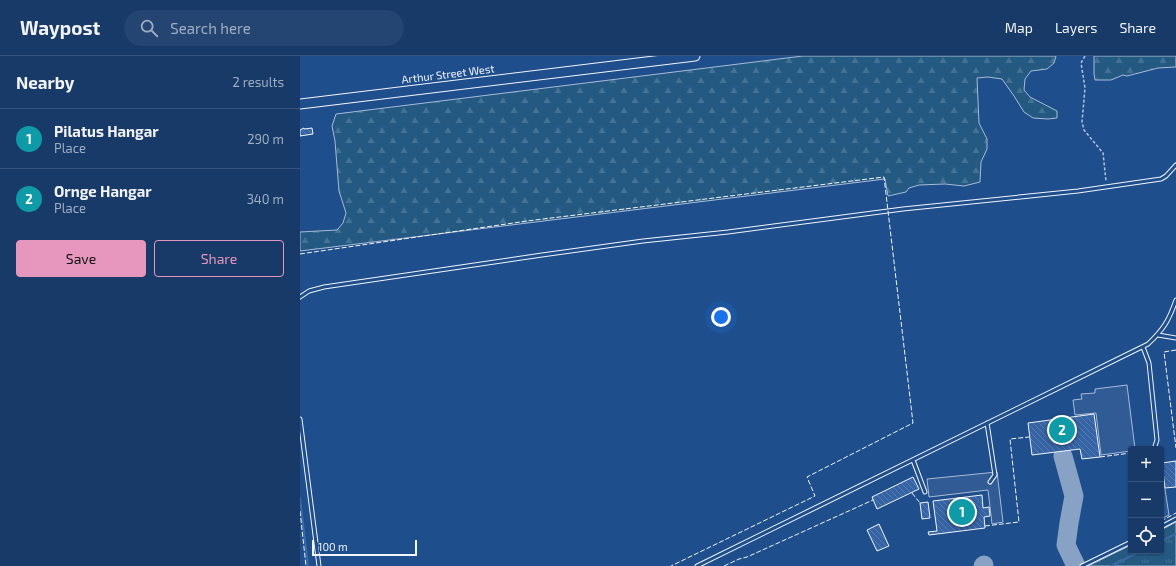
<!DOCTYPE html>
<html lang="en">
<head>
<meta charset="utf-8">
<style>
	:root { --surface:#173a69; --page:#244571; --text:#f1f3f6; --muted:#9eadc0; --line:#36547d; --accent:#e797bd }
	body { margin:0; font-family:"Exo 2",sans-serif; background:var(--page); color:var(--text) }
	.controls { position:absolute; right:12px; bottom:12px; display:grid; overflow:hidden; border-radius:4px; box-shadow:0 1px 3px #0004 }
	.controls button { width:36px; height:36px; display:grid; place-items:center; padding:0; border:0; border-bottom:1px solid var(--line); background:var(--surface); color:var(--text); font:20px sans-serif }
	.scale { position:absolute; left:12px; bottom:10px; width:105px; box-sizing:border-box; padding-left:4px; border:2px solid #f2f6ff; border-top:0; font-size:11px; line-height:14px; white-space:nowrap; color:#f2f6ff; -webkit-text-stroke:3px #1f4e8c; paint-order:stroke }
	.you { position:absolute; left:421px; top:261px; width:14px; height:14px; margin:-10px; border:3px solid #fff; border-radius:50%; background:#1a73e8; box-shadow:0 0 0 6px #1a73e833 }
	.badge { display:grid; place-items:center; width:26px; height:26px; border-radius:50%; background:var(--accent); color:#fff; font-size:13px; font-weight:700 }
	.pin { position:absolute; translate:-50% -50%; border:2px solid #fff; box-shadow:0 1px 4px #0006 }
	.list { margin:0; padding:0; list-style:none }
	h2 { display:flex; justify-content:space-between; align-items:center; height:52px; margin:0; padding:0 16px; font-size:17px }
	h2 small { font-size:13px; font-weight:400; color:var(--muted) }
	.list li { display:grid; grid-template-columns:26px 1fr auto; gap:12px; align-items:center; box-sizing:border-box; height:60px; padding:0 16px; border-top:1px solid var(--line) }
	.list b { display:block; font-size:15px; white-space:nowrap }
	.list p { margin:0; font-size:13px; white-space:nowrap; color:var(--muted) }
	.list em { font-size:13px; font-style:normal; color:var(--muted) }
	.actions { display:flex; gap:8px; padding:12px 16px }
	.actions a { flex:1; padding:9px 0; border:1px solid var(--accent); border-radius:4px; text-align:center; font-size:14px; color:var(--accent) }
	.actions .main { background:var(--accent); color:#111 }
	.icon { flex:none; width:22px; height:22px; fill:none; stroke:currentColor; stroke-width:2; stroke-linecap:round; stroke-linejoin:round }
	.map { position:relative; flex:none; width:876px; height:510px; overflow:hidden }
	header { display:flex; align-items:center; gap:24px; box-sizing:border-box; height:56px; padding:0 20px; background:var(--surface); border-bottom:1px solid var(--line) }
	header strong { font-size:19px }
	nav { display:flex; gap:22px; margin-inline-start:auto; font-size:14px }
	.search { width:280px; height:36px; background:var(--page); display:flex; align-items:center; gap:10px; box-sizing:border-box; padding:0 14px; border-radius:22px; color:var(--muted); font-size:15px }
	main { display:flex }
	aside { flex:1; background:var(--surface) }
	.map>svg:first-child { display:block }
</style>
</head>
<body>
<header>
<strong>Waypost</strong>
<div class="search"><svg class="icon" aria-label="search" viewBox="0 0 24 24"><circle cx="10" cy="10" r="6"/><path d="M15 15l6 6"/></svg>Search here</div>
<nav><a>Map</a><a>Layers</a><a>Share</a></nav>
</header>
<main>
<aside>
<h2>Nearby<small>2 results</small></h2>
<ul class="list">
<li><span class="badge" style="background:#0f9aa8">1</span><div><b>Pilatus Hangar</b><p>Place</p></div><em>290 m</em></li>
<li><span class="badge" style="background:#0f9aa8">2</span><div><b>Ornge Hangar</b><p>Place</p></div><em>340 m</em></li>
</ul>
<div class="actions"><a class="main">Save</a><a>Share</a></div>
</aside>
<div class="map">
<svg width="876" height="510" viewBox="0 0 876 510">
	<defs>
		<pattern id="grass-tufts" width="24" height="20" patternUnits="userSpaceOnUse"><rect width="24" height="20" fill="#245a82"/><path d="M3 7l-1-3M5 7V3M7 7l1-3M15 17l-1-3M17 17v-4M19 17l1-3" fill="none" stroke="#447295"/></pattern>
		<pattern id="forest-firs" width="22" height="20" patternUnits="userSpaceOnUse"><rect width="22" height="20" fill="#245a82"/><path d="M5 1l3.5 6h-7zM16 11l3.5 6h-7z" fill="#447295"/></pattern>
		<pattern id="building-back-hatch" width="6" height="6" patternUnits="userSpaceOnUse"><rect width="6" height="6" fill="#3563a3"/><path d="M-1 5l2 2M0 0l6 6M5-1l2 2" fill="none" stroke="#537ab1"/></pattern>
	</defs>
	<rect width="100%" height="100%" fill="#1f4e8c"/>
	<path fill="url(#grass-tufts)" stroke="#a8bbd7" d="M876,466V510H788L831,489V495H861V474Z"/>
	<path fill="url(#forest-firs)" stroke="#a8bbd7" d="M503,0H756L754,7L747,13L731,15L725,23L724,34L730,41L757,55V62L748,63L733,62L724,56L714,40L702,23L688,21L677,22L679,67L687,83V93L681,106L680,126L664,130L645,128L619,129L609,132L606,136L588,140L585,123L0,195V176L37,174L43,167L46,157L39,135L35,85L32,70L36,58Z
		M794,0H876V11L858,12L827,20L823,19L811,24H795L794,18Z"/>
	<path fill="#305b95" stroke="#a8bbd7" d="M827,329L835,393H831V395L801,399L796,357L775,359L773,344L782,343L781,338L795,337V333Z
		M861,407L869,459L861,463Z
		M697,416L703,466L692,468L688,434L629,441L627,423Z"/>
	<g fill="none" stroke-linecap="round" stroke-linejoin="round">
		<path stroke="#3b69a3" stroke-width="2" d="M0,442L8,510
			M861,485L876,478
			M811,510L841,495"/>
		<path stroke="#88a2c6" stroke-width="19" d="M763,400L774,440L769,467L766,489L776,510
			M683,510L684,509"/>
	</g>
	<path fill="url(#building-back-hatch)" stroke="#f2f6ff" d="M4,72V73L12,72L13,78L0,80V74Z
		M794,358L800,401L782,403L780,393L732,399L728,367Z
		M876,405V431L865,432L862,407Z
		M613,421L619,433L577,453L572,441Z
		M682,439L683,452L689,451L690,460L684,461L685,472L629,479L628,476L637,475L633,445Z
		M628,446L630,462L622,463L620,447Z
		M579,468L589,490L577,495L567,474Z"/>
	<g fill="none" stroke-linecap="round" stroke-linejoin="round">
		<g stroke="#f2f6ff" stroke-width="5">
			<path id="lane" d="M0,241L9,235L24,231L242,199L343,185L428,176L603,153L778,135L861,123L866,120L876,109
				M858,279L876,282
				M843,291L849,307L857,384L854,393
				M0,363L19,510
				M687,367L695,419L690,426
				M613,404L625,436
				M861,471L876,463
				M397,510L848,288C864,273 869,264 876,244
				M782,510L831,486"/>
		</g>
		<g stroke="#f2f6ff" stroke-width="11">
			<path id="secondary" d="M0,48L395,0"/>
		</g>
		<path stroke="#b3c4dc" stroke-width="1.5" stroke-dasharray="3 2" stroke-linecap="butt" d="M785,0L781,7L785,32L782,66L784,74L803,97L806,125"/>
		<use href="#lane" stroke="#1f4e8c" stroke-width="3"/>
		<use href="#secondary" stroke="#1f4e8c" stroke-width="9"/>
		<path stroke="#f2f6ff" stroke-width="1" stroke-dasharray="5 2" stroke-linecap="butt" d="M0,198L227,165L584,121L613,367L507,421L515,440L371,510
			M876,294L864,296L876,392
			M800,401L831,397
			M612,437L620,447
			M0,455L6,510
			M861,465L876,457
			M685,470L719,466L710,383L729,381
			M424,510L439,503L447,501L573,444"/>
	</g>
	<g text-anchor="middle" stroke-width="3" stroke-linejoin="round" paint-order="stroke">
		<g font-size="11" fill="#f2f6ff" stroke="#1f4e8c">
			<text transform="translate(148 18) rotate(-7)" y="4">Arthur Street West</text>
		</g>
	</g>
</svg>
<div class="controls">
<button>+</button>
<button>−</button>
<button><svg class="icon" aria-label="locate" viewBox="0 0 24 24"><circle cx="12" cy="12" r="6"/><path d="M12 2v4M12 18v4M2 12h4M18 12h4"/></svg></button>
</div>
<div class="scale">100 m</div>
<div class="you"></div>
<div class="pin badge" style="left:662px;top:456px;background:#0f9aa8">1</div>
<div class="pin badge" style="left:762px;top:374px;background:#0f9aa8">2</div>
</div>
</main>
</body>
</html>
